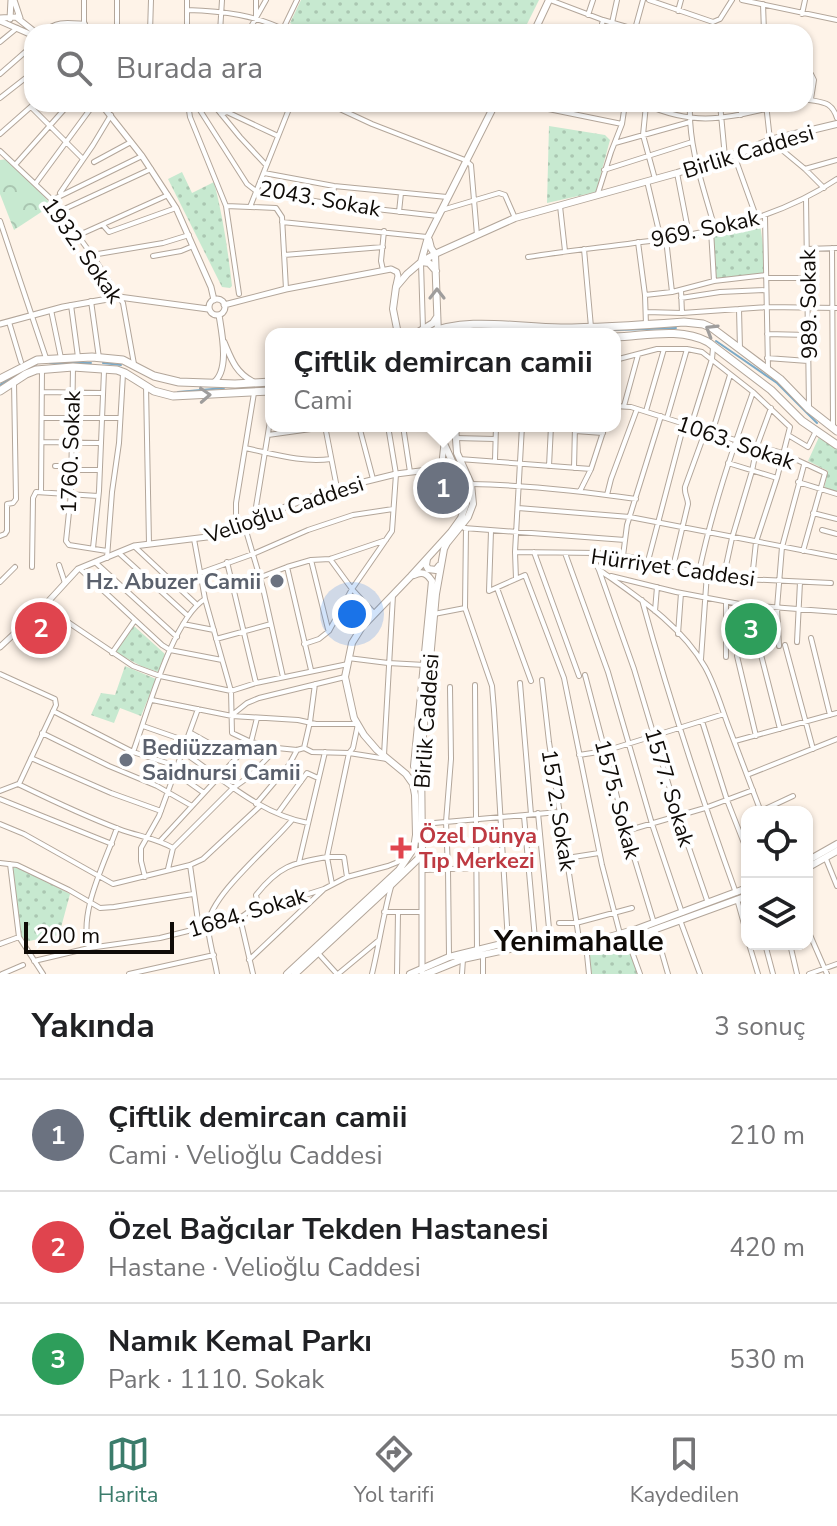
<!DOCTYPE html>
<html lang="tr">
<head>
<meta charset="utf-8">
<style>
	:root { --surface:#fff; --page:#f2f2f2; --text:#202124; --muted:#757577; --line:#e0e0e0; --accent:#3b7c6b }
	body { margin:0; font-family:"Nunito Sans",sans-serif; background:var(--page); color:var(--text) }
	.controls { position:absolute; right:24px; bottom:24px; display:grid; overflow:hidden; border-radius:16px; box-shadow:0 2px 6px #0004 }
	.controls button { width:72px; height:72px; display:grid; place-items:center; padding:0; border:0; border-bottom:2px solid var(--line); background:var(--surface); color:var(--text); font:40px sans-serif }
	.scale { position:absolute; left:24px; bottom:20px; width:150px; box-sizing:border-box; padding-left:8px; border:4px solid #0f0b07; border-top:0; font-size:22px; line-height:28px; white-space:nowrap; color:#0f0b07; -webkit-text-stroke:6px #fff; paint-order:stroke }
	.you { position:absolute; left:352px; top:614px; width:28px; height:28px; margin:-20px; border:6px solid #fff; border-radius:50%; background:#1a73e8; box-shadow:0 0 0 12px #1a73e833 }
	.badge { display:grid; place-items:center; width:52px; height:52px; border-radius:50%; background:var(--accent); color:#fff; font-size:26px; font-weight:700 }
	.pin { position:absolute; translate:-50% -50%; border:4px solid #fff; box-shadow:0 2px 8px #0006 }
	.popup { position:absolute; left:265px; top:328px; width:356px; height:104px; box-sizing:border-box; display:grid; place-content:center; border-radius:16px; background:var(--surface); filter:drop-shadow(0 2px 6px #0005); font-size:26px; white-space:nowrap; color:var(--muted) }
	.popup b { font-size:30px; color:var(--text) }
	.popup::after { content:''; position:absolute; left:50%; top:100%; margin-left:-16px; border:16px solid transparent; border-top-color:var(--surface) }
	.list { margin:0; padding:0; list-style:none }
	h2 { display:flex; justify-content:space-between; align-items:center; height:104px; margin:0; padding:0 32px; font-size:34px }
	h2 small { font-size:26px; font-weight:400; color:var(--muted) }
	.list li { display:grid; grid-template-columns:52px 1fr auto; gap:24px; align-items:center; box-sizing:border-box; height:112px; padding:0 32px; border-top:2px solid var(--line) }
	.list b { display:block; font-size:30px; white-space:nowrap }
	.list p { margin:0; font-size:26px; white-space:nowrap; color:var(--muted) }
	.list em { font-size:26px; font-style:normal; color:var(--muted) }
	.icon { flex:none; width:44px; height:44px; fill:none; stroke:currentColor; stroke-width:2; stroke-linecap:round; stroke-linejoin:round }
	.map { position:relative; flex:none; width:837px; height:974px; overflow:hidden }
	.search { position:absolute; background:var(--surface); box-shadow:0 2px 6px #0004; left:24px; right:24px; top:24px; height:88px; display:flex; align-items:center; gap:20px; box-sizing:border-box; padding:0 28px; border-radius:24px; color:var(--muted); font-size:30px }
	.sheet { height:440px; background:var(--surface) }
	nav { display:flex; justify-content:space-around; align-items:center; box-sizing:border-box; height:112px; border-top:2px solid var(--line); background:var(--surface); font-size:22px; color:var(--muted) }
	nav a { display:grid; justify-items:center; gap:4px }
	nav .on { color:var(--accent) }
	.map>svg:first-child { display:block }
</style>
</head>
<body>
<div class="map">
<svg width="837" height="974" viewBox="0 0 837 974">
	<defs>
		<pattern id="forest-crowns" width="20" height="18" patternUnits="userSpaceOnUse" patternTransform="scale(2)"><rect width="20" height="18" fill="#c7e9d0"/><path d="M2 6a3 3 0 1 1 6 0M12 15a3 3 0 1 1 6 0" fill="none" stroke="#aac6b1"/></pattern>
		<pattern id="park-dots" width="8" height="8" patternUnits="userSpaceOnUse" patternTransform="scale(2)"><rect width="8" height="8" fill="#c7e9d0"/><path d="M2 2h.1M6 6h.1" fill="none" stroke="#aac6b1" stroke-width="1.8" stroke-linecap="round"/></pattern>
	</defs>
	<rect width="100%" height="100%" fill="#fef3e8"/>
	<path fill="url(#forest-crowns)" d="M8,159L52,205L14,230L0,194V160Z"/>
	<path fill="url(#park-dots)" d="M301,0H539L523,32H306L290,23Z
		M549,126L605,135L610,140L596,192L547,203Z
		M182,172L192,193L214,182C223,217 228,251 232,286L230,288L222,287L168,179Z
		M760,223L767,276L715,283L708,230Z
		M819,437L837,448V492L824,489L828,471L808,461Z
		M760,610L759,647L742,650V611Z
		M134,626L165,654L158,672L141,666L115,652Z
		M125,666L156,679L141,716L120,708L114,723L91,715L101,693L115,695Z
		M9,866L17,867L70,894L59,935L29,941L18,935Z
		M627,942L637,974H591L588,949Z"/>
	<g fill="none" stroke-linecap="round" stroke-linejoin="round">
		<path stroke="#7caac7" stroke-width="2" d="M455,333L482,332H561L676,328
			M716,341L777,383L817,423
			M50,363H91
			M103,363L121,365
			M0,385L23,371
			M242,389L271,387
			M178,392L224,388"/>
		<g stroke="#b3a69a" stroke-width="6">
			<path id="minor" d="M256,0V17
				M550,0L603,20L644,32
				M649,0L713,22L720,19L732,0
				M742,0L837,20
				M763,4L764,32
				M187,10C224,11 256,15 289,32
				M678,11L681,0
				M802,14L805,0
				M588,15L593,0
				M612,23L617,0
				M283,29L297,0
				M635,29L643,0
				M45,32C55,20 70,23 85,24
				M84,32V0
				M117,32V0
				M150,32L151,0
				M187,32V0
				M220,32L222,0
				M248,32L266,0
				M600,32L603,20
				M0,42L17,28
				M805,72L811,74L814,80L811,99
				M0,74L32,46
				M0,98L32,73
				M805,99C822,103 831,100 837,118
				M188,104L190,117L226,206L239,294
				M196,104L247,184L256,191L332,204L438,216
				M213,104L240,137L266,165
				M329,104L372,124L465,160L471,165L477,235
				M524,104L622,124
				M644,104C703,130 732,115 789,104
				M690,104C688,147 704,189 715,229
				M720,104L725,157
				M741,104V115
				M766,104L770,140L805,169L824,188
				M646,105L643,135L655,179
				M31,107L83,159
				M221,114L227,112L278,136
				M0,134L34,104
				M615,143L690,122
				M0,151L52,200L92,255L123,303L134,364
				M734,155L757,219
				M94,162L131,142
				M15,165L69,104
				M805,169L837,160
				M604,170L692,142
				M264,173L334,186L447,197
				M677,173L689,235
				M647,181L661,240
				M36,183L94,104
				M60,193L93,145L111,115
				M598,193L611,152L622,124L625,104
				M806,198L809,407
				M52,200L142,156
				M332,204L334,187
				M226,206L276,208L282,217L286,289
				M560,206L565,251
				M250,207L291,104
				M442,210L499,193L505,195L515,218
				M60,211L151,169
				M399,212L401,193
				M765,217L768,368
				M0,221L46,358
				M282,222L427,237
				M103,225L109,232L176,208
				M711,230L714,281
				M79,235L168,195
				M666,239L672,292
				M638,242L645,295L646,325
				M832,248L833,425
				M584,249L591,327
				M807,249L837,248
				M92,255L163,243L189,235
				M284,255L383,247
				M153,256L181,251L193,246
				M528,257C633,240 746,241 837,179
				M421,263L423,329
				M383,270L381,261L384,231
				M766,278H808
				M681,290L682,313
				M645,295L672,292L714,281L766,275
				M681,298L720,292L766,290
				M91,301L99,358
				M71,305L78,357
				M739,309L740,349
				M51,310L61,358
				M646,312L682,313L767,307L837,308
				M9,322L21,362
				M767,334L808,335
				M767,358L808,361
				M615,360L657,349H687L702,352L753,392L790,427L777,478L756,542L752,579
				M73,367L71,493L66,541L69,545L107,551
				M146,386L149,544
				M42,392L103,393
				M615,406L631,407L735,440L782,453L825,473L803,551
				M624,406L638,355
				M646,411L664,349
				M42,418H120
				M667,418L687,349
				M325,426L337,488
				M359,426L373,479
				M403,426L410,472
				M691,426L712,359L713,348
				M575,431L603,433
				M712,433L730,375
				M268,435L325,427
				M788,435L808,447L816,431
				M455,438L495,439
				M42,442L99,443
				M245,448C274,454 302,463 331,459
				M459,459L591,469
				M495,460L496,426
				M728,463L777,478
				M55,466H71
				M549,466L551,426
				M574,468L575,426
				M71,470H99
				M798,482L837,494
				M471,484C527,485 581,491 636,499
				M580,491L591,469L605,426
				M41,492L42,369
				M607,495L611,479L637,409
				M518,508L630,517L837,557
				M813,513L837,519
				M254,519L271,415
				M244,524L263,588L283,677
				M236,527V503L254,393
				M464,528L625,540
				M466,528L465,608L492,686L494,710L508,942
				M822,530L837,534
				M491,531L489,591L525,575L564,678L602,865L620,934
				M0,536L5,534L7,531V504L13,503L16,499L14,382
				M194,539L205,599L231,691L232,733L251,742L277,748L297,750L304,748L312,752L349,753L387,759
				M134,546L196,604
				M93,548L99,491L104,371
				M515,552L597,553L631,557L691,571L743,579L831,583
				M534,552L579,676
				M119,553L188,616
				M565,553L608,672L652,824L682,913
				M591,554L599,570L634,669L678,816L708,903
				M623,556L627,525L661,416
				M107,558L112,492L119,443L123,374
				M330,559L352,589L374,613
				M311,560L328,629
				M648,561L684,424
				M95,562L177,637
				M227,562L256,683
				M59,565L65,583
				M32,567L33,498L36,492L98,496
				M287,567L311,670
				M673,567L688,504C688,498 684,494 685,487L705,432
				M80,569L162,645L170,650L222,660
				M601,571C639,598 682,626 705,667C715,685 721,706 728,725C739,754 750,783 761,812
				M699,572C712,510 732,451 753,392
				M200,573L253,554L308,530L353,515L393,509
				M724,575L732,538L752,471L757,446L771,408
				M611,576L676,592L745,605L837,612
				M261,577L287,567L311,560L330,559L386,540
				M516,579L515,552L522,426
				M0,582L15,567
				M497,588L531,681
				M642,600C669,699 701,796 736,893
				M44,606L133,666L160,676L231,691L256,683L348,664
				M655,611L657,587
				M434,614L465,608
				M183,624L214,630
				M678,634L681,593
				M811,638L830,715
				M216,639L271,624
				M797,642L800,582
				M304,644L319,639L329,631L352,589L392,531L396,474L388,426
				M785,645L813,749
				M779,646L777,608L782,547L804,465
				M760,651L780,729
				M112,653L135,620
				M737,656L756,736
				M726,657V602
				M348,658L388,663L425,665
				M701,659L707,573
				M0,674L55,699L56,705L19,784
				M585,675L626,831L654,923
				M542,680L549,742L579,939
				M520,683L531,814
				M475,685L477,949
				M152,700L232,716L298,720L316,724H358L353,748L349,753L327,857C292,863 279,866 256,895L258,905
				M53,711L133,752L173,765L180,776L204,793
				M232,715L247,703L259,698L345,677
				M702,721L727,800L747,851
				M143,726L186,741
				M42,733L109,766L157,786L192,806
				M191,733L236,758
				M735,741L837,713
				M304,748L310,722L315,684
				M133,752C147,715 172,619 205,599
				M183,752C223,779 260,814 308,823
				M384,755L393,595
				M579,755L605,751L724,714
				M31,758L111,793L161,811
				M747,775L837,739
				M0,791L18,784C51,800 84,816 119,829C137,836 156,838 173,848L233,788L250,776L277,748
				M0,799L112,844
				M256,804L289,765L297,750
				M761,811L793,796
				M278,813L307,773L318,778
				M538,813L550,939
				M524,816L535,939
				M0,824L24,834L113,884L190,865L203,859L260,806
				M423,824L559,812
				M626,831L705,808L753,790
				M161,840L251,742L257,718
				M567,858L599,853
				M826,859L837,886
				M299,862L325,752
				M0,863L17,865L69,890L100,908L114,907L193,894
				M10,864L19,937L43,974
				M190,865L199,928
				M168,869L173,848
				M423,870L503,867
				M145,877L141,861V848L159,816L198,709
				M332,884L327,857H344L347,877
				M737,899L747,935
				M384,912H421
				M240,918L253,974
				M680,920L700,974
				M559,923H576L632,908
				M807,928L827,974
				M655,929L668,974
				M627,938L640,974
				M0,944L19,937
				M749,944L758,974
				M765,944L773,974
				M790,944L797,974
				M586,945L589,974
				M89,948C78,912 105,863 117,828
				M318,953L337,974
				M483,954V974
				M449,956L448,869L446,822L451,759L450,687
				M249,960L323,890
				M34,961L89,948L160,938L240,918L258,905L280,903L324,889L347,877L388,866L403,860
				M2,974L23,965
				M129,974L214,955
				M217,974C215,960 208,939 208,925C210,895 272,845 292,820
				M338,974L379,940
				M372,974C379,945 383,916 391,887
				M397,974L398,913
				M462,974L463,959
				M809,974L837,964"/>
		</g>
		<g stroke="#b3a69a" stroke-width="7">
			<path id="tertiary" d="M14,0L20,18
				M0,18L16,17L35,32
				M10,19L11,0
				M0,21L32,35
				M101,104L142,156L176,208L211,287L214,300
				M209 307a8 8 0 1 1 16 0a8 8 0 1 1-16 0Z
				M224,305L286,289L391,269L397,272L398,276L396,285
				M0,324L63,307L119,297L208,309
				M224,342C231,358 235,372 252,381
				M213,383C230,371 222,334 219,315
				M433,469L442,462L444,444
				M0,647L44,606L78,569L134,546L207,537L327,491L396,474L436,469L450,471L458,475
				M422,974V851"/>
		</g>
		<g stroke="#b3a69a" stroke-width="8">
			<path id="secondary" d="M534,32L549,0
				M429,240L431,248L435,254L438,334
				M436,271L429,263L421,262L428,237L495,104
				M398,334L393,309L396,287L407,274L421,262L435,254L515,218L677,173L745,151L770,140L837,124
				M415,334L433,323L437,317
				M427,559L426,565L428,569L436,570L439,566
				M414,575C422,571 427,573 432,581L414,766
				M807,861L837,844
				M807,868L837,851
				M287,974L399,870L414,848L416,835L415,795L413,784L406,774L377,750L364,735L354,718L345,677L352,643L362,627L411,576L451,532L461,518L466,504L467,494L436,426
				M295,974L391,885L418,859L422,850L421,758L436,594L444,549L447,543L468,517L473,504L471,484L457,453L455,426
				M410,974L449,957L513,941L586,939L609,937L637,929L747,888
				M426,974L463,959L524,946L607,943L637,936L747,896"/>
		</g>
		<g stroke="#b3a69a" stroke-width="9">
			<path id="primary" d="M426,334C468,316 517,328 561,328C602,328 643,325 684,322L703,324L712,328L780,379L809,409L837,431
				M615,337C645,336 680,327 708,342L771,390L802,421L837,445
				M0,379L37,360L92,357L123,360L154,376L179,382L235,384L271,382
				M0,391L26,374L36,370L73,367L117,370L125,373L154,391L173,396L271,391"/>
		</g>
		<use href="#minor" stroke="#fff" stroke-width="4"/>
		<use href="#tertiary" stroke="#fff" stroke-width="5"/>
		<use href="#secondary" stroke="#fff" stroke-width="6"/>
		<use href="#primary" stroke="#fff" stroke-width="7"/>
	</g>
	<defs><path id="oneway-chevron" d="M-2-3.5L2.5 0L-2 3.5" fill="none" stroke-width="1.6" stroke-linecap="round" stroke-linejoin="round" transform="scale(2)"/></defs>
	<g stroke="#9f9d9c">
		<use href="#oneway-chevron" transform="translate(437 294) rotate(-90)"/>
		<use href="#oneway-chevron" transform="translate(711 330) rotate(-149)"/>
		<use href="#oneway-chevron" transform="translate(205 395) rotate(-3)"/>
	</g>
	<g fill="#6b7280" stroke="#fff" stroke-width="3">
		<circle cx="277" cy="581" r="8"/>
		<circle cx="126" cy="760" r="8"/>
	</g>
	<path fill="#e0444e" stroke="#fff" stroke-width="3" d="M397 836h8v8h8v8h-8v8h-8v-8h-8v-8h8z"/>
	<g text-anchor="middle" stroke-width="8" stroke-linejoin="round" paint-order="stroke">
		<g font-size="22" fill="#0f0b07" stroke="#fff">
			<text transform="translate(748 151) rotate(-17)" y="8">Birlik Caddesi</text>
			<text transform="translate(320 198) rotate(10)" y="8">2043. Sokak</text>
			<text transform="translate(705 228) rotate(-12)" y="8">969. Sokak</text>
			<text transform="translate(83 250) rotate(55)" y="8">1932. Sokak</text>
			<text transform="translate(808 304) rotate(-91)" y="8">989. Sokak</text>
			<text transform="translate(736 442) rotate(19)" y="8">1063. Sokak</text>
			<text transform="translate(70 452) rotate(-88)" y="8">1760. Sokak</text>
			<text transform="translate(284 509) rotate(-19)" y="8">Velioğlu Caddesi</text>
			<text transform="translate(673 567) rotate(8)" y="8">Hürriyet Caddesi</text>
			<text transform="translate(426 721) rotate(-86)" y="8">Birlik Caddesi</text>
			<text transform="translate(670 787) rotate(73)" y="8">1577. Sokak</text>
			<text transform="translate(618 799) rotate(75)" y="8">1575. Sokak</text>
			<text transform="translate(559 810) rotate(81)" y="8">1572. Sokak</text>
			<text transform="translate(247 912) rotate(-17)" y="8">1684. Sokak</text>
		</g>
		<g font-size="22" font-weight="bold" fill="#5b616d" stroke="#fff" text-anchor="end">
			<text x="261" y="589">Hz. Abuzer Camii</text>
			<text x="142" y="755" text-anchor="start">Bediüzzaman<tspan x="142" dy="25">Saidnursi Camii</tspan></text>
		</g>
		<g font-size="22" font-weight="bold" fill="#be3a42" stroke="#fff" text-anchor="start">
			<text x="419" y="843">Özel Dünya<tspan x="419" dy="25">Tıp Merkezi</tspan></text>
		</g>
		<g font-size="30" font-weight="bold" fill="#0f0b07" stroke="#fff">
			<text x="579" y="951">Yenimahalle</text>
		</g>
	</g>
</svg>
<div class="controls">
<button><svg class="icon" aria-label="locate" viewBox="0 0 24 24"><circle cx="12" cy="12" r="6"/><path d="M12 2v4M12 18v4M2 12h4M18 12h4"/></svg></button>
<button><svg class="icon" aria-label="layers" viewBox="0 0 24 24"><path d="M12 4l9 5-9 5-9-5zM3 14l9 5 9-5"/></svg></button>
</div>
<div class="scale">200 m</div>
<div class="you"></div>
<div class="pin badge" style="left:443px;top:488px;background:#6b7280">1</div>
<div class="popup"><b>Çiftlik demircan camii</b>Cami</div>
<div class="pin badge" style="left:41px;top:628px;background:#e0444e">2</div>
<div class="pin badge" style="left:751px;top:629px;background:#2e9e5b">3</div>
<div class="search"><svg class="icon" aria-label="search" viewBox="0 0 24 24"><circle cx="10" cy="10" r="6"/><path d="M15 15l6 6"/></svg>Burada ara</div>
</div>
<section class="sheet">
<h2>Yakında<small>3 sonuç</small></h2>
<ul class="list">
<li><span class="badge" style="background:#6b7280">1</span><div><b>Çiftlik demircan camii</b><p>Cami · Velioğlu Caddesi</p></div><em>210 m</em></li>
<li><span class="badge" style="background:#e0444e">2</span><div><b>Özel Bağcılar Tekden Hastanesi</b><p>Hastane · Velioğlu Caddesi</p></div><em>420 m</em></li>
<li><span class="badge" style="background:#2e9e5b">3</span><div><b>Namık Kemal Parkı</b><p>Park · 1110. Sokak</p></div><em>530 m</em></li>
</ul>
</section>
<nav>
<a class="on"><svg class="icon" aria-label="map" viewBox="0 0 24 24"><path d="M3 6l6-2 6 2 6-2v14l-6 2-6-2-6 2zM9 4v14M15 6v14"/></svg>Harita</a>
<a><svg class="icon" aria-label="directions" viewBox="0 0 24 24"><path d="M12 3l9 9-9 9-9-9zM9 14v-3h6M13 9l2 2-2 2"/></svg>Yol tarifi</a>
<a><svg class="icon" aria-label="saved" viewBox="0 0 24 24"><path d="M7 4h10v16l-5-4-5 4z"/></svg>Kaydedilen</a>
</nav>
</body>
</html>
